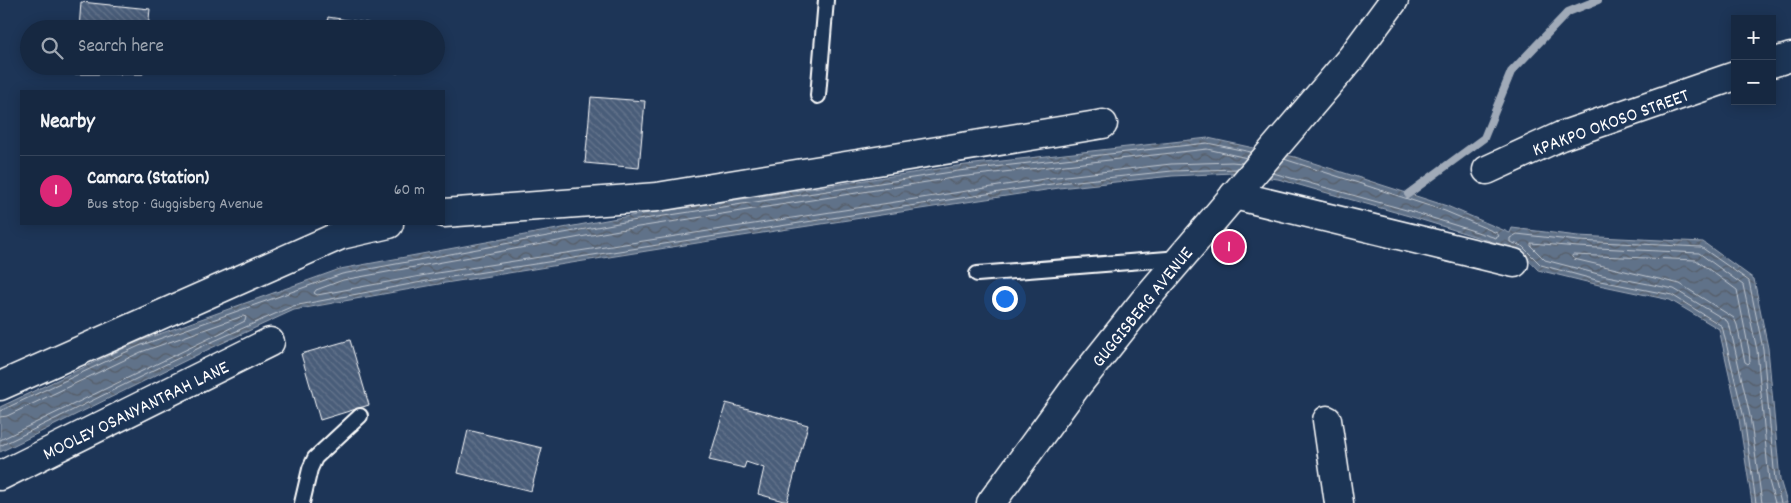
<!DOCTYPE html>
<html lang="en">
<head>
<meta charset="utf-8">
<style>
	:root { --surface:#162841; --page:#1f3048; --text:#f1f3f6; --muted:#9ea6b1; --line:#35445a; --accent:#db2777 }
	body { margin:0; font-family:Dekko,sans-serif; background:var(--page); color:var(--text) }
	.controls { position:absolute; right:15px; top:15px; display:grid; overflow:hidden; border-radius:0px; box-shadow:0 2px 12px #0003 }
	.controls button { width:45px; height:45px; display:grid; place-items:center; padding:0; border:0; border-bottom:1px solid var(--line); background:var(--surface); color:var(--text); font:25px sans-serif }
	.you { position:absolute; left:1004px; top:298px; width:18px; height:18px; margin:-12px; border:4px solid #fff; border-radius:50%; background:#1a73e8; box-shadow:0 0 0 8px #1a73e833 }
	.badge { display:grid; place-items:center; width:32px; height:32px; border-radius:50%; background:var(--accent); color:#fff; font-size:16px; font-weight:700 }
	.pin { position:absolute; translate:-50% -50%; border:2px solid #fff; box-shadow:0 1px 5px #0006 }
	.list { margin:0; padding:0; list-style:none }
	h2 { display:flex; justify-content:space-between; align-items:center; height:65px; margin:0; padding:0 20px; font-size:21px }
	h2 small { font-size:16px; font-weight:400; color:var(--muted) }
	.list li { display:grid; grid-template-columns:32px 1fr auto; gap:15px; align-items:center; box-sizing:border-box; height:70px; padding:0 20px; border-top:1px solid var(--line) }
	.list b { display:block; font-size:19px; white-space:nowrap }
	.list p { margin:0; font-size:16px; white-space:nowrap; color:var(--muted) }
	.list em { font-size:16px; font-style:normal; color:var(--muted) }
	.icon { flex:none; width:28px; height:28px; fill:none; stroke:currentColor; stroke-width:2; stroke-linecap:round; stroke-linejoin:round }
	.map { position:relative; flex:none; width:1791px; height:503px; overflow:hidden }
	.search { position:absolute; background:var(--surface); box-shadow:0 2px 12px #0003; left:20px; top:20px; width:425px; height:55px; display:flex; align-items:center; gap:12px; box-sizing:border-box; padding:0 18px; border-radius:28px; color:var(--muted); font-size:19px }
	.panel { position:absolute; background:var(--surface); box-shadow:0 2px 12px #0003; left:20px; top:90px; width:425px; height:135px; border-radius:0px }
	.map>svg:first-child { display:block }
</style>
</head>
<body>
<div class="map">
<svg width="1791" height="503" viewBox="0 0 1791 503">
	<defs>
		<pattern id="water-waves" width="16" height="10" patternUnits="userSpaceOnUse" patternTransform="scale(1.25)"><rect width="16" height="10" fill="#617289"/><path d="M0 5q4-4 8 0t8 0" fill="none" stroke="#555d67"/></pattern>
		<pattern id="building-back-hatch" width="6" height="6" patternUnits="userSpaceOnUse" patternTransform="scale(1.25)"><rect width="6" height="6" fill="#4a5d79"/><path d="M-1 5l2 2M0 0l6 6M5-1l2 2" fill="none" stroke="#65758d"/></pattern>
	</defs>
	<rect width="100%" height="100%" fill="#1d3557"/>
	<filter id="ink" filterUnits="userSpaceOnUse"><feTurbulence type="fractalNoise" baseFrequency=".02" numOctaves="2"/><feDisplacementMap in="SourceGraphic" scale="10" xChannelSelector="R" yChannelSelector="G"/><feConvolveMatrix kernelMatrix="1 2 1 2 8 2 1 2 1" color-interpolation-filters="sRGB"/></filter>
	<g filter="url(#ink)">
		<path fill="url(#water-waves)" stroke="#a0aab8" d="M1208,138L1295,157L1447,206L1510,233L1512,228L1578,236L1703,242L1754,279L1768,348L1780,480L1787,503H1752L1739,419L1719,329L1670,300L1599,285L1538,270L1519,250L1409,216L1278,179L1232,173L1172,176L1059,188L716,240L439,284L294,310L207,350L0,452V407L137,342L340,269L617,218L957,166Z"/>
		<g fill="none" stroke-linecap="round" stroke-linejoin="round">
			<path stroke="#c0c7d0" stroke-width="1" d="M1242,163L1232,162L1171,164L1057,177L437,273L317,295L314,293L316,290L343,280L619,230L959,177L1207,149L1247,158
				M1273,173L1410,211L1496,238L1499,236L1497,233L1445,211L1284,159
				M1573,255L1696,260L1737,290L1749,350L1750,362L1748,364L1745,362L1737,325L1734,318L1680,284L1574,259L1572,257Z
				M0,411L139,346L342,274L618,223L958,171L1207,143L1251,152
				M0,417L7,416L141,352L243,316L246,317L245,321L0,440
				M0,446L205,345L293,306L438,279L1058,183L1172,171L1237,169
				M1756,503L1744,418L1722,326L1672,295L1600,281L1541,265L1522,246L1510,242V238L1517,234L1578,241L1701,247L1749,281L1763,349L1775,480L1781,503
				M1762,503L1750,416L1730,327L1727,321L1674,289L1602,275L1545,260L1531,246V243L1578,247L1699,253L1743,285L1757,350L1769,481L1775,503"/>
			<path stroke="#a0aab8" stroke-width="8" d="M1408,194L1484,138L1511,72L1568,12L1598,0"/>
		</g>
		<path fill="url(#building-back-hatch)" stroke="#fff" d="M81,2L150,9L148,29H79Z
			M328,17L405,29H326Z
			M76,66H144L143,74H75Z
			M349,66H399L398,73Z
			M591,97L645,101L639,168L585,163Z
			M350,340L369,405L320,420L301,354Z
			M726,403L808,425L787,502L758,494L764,468L746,462L744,468L709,460Z
			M468,430L542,448L531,491L458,473Z"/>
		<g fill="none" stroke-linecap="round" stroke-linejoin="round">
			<g stroke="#fff" stroke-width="18">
				<path id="service" d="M818,96L826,0
					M977,274L1180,258
					M302,503L310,469L315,458L360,416"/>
			</g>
			<g stroke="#fff" stroke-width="31">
				<path id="minor" d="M1772,63L1791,57
					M1487,170L1561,136L1735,76
					M1234,195L1514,263
					M444,213L657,197L1103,124
					M0,386L341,235L389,224
					M1327,420L1339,503
					M0,476L270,342"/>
			</g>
			<g stroke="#fff" stroke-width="31">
				<path id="secondary" d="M991,503L1075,388L1145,300L1352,57L1394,0"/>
			</g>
			<use href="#service" stroke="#1d3557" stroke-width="14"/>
			<use href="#minor" stroke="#1d3557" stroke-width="28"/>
			<use href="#secondary" stroke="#1d3557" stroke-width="28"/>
		</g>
	</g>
	<g text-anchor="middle" stroke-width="4.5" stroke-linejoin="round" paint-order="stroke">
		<g font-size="19" fill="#fff" stroke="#1d3557">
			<text transform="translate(1610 121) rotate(-20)" y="7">KPAKPO OKOSO STREET</text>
			<text transform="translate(1141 306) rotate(-51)" y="7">GUGGISBERG AVENUE</text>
			<text transform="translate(135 409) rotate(-26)" y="7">MOOLEY OSANYANTRAH LANE</text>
		</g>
	</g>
</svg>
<div class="controls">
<button>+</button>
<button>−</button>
</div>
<div class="you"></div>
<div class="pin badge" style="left:1229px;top:247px">1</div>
<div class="search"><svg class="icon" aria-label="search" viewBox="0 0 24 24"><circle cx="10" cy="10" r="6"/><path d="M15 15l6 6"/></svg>Search here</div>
<section class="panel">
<h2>Nearby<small></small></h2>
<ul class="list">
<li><span class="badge">1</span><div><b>Camara (Station)</b><p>Bus stop · Guggisberg Avenue</p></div><em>60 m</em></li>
</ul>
</section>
</div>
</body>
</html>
